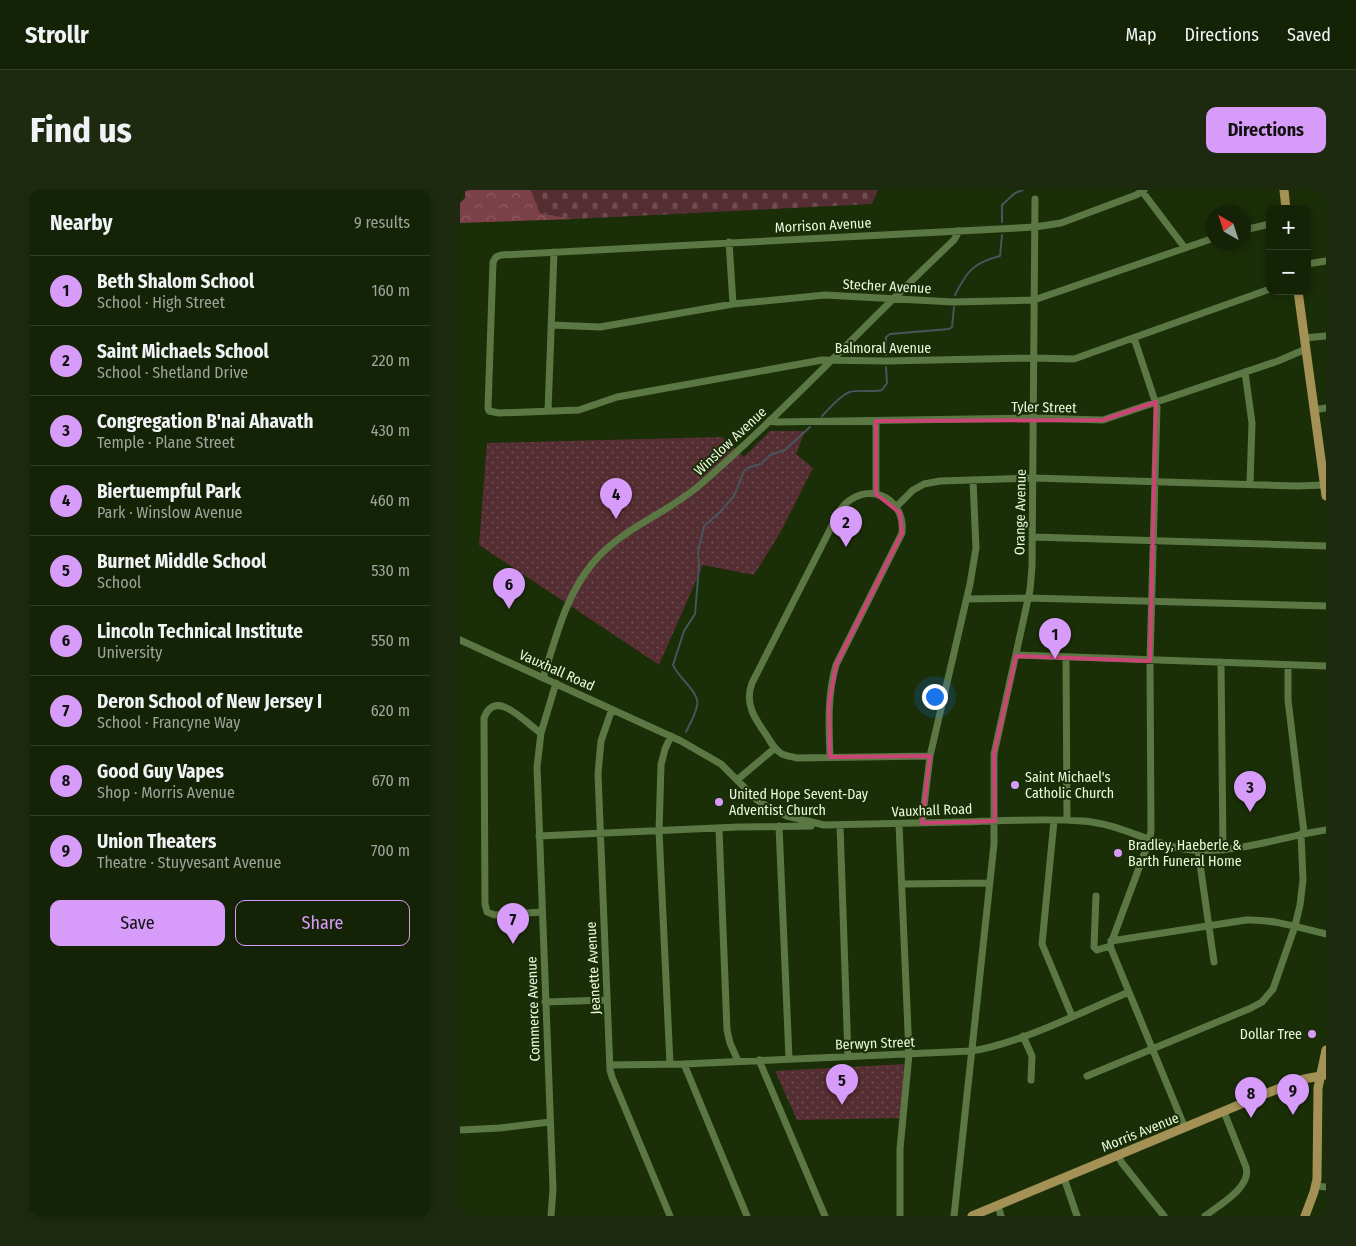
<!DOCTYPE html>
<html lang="en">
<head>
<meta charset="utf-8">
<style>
	:root { --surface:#142205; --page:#1d2a0f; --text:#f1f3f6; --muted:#9da49a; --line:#333f27; --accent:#d79bf9 }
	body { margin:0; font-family:"Fira Sans Condensed",sans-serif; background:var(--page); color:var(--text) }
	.controls { position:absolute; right:15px; top:15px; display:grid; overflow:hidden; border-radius:10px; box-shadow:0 2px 8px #0003 }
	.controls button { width:45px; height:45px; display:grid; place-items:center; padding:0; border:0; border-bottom:1px solid var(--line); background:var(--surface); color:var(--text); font:25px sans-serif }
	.compass { position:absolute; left:746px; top:15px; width:45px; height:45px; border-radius:50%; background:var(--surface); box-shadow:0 2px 8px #0003; rotate:321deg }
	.you { position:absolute; left:474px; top:506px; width:18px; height:18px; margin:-12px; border:4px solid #fff; border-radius:50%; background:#1a73e8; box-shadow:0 0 0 8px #1a73e833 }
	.badge { display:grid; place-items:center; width:32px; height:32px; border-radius:50%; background:var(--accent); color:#111; font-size:16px; font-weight:700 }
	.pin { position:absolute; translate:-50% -41px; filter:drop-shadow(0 1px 2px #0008) }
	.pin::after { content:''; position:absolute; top:26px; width:18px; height:15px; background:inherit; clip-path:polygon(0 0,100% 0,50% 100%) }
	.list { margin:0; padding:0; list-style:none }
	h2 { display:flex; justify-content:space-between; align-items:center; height:65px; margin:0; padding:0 20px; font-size:21px }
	h2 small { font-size:16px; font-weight:400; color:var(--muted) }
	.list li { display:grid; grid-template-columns:32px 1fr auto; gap:15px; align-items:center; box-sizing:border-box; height:70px; padding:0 20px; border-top:1px solid var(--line) }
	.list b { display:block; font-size:19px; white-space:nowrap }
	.list p { margin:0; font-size:16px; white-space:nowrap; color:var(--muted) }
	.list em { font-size:16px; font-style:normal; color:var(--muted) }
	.actions { display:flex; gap:10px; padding:15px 20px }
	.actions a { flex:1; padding:11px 0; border:1px solid var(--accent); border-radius:10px; text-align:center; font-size:18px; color:var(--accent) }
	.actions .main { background:var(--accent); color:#111 }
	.map { position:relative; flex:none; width:866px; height:1026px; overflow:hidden; border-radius:10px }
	header { display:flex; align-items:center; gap:30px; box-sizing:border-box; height:70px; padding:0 25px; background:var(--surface); border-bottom:1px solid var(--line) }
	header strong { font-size:24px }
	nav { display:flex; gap:28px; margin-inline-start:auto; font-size:18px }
	.intro { display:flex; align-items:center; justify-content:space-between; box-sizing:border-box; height:120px; padding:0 30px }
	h1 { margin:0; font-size:35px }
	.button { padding:12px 22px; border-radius:10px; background:var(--accent); color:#111; font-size:18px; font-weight:700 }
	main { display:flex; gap:30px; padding:0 30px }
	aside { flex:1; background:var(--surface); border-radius:10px; box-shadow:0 2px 8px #0003 }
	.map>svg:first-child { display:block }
</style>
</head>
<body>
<header>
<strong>Strollr</strong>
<nav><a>Map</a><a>Directions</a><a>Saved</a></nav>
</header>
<div class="intro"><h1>Find us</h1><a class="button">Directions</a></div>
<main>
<aside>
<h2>Nearby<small>9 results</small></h2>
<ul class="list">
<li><span class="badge">1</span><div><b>Beth Shalom School</b><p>School · High Street</p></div><em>160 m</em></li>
<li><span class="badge">2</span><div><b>Saint Michaels School</b><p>School · Shetland Drive</p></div><em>220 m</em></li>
<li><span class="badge">3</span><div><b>Congregation B'nai Ahavath</b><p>Temple · Plane Street</p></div><em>430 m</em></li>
<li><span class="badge">4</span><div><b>Biertuempful Park</b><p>Park · Winslow Avenue</p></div><em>460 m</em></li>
<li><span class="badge">5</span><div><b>Burnet Middle School</b><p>School</p></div><em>530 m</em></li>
<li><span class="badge">6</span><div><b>Lincoln Technical Institute</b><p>University</p></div><em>550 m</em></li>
<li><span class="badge">7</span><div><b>Deron School of New Jersey I</b><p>School · Francyne Way</p></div><em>620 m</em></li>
<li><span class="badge">8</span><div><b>Good Guy Vapes</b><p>Shop · Morris Avenue</p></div><em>670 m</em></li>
<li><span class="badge">9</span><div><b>Union Theaters</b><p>Theatre · Stuyvesant Avenue</p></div><em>700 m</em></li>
</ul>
<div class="actions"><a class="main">Save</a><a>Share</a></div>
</aside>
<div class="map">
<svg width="866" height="1026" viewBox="0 0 866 1026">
	<defs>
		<pattern id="green-dots" width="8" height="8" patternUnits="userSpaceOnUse" patternTransform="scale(1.25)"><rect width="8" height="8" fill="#542e32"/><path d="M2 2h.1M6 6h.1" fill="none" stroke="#6d4d4f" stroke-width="1.8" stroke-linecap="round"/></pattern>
		<pattern id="forest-crowns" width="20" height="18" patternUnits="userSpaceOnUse" patternTransform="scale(1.25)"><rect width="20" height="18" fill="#7c4048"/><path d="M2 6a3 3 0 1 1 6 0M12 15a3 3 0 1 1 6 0" fill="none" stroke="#8f5c62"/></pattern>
		<pattern id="cemetery-stones" width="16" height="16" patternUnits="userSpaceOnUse" patternTransform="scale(1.25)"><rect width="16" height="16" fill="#542e32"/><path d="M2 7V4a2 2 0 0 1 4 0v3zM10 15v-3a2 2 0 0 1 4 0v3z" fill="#6d4d4f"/></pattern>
	</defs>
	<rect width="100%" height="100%" fill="#1a2e07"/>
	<path fill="url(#green-dots)" d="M310,241H345L336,264L353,278L320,343L294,385L243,375L199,475L19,355L27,253L262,247L284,267Z
		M444,874L441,928L337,930L315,881Z"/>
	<path fill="url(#forest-crowns)" d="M5,0H71L80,23L114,29L0,33V13L5,8Z"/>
	<path fill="url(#cemetery-stones)" d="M71,0H418L412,14L114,29L80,23Z"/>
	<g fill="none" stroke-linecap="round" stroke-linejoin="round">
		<path stroke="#46565c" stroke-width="2" d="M542,32V15L555,3L563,0
			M495,105C507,81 513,73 540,66L542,45
			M426,165V147L430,144L489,139L492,137L494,117
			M362,226C370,218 380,205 390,202C400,199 412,203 422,200L427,193L426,177
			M226,542C230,534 235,525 237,516C241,503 218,488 213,475L224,441L235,424L239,377L238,362L244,336L259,323L274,306L284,281L290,277L301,274L310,265L325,260L350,237"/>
		<path stroke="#5b7744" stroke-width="7" d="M681,0L725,58
			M684,0L676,5L601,33L575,37L41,65L36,67L33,72L28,218L29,221L39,223L119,220L157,207L362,170L426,171L574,168L614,169L810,99
			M784,40L810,34
			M269,52L273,114
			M847,74L866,71
			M91,135L140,137L273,114L365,105L493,112L574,110L754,48
			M674,148L697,217L690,471L691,641L689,651L650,756L725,938
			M844,148L866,146
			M785,182L792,233L790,293
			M854,220L866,218
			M88,221L94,62
			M310,230L316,232L574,228L643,230L818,171L846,159
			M416,231V304
			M436,317L453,300L464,294L480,291L573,288L837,296L865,295
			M573,347L866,356
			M507,409L568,408L866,416
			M0,450L221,551L261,574L297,610L308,617L327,626L364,635C409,634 455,633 500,632C541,631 582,628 622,631C657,633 689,653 724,659C771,666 819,647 866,640
			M556,465L866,476
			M606,468L607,630
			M761,472L763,660
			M828,475V510L844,643
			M83,488C96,448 105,407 132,374C161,338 207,324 241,294C329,217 409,130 494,50L499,41
			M152,519L141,551L138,584L150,880L152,887L210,1026
			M81,543C65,533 36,497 24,528L25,714L27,722L35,725L82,722
			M370,567C369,536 367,506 376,475L442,343C446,305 403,289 380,320L292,493C284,514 295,529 307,546C311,553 315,560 322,564C327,566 333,567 337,568L470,566
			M277,590L315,558
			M594,631L582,754L612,826
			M462,633L470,566L510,394L516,358L513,290
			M439,634L449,864L440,959V1026
			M380,635L388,867
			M319,636L329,868
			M259,639L267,840L270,853L278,871
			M79,646L278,637L351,636
			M738,660L754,772
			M442,694L529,693
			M636,706L634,757L637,760L650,756
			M651,751L786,730C814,729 840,738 866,744
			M85,812L147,810
			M563,846L572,866L571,890
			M299,870L365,1026
			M210,874L199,641L201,575L205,559L211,546
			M224,874L287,1026
			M150,875L224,874L511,861C562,853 621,822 669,802
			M627,886L791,818L802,812L813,799L835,736L840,715L843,690L841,644
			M0,940L40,938L90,932
			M658,966L662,973L704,1026
			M604,988L617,1026
			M856,996L866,997
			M538,1015L541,1026
			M91,1026L93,999L77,577L81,543L96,493
			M494,1026L534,654V564L570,400L572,377L575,9
			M745,1026C759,1015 792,997 786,977L764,922"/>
		<path stroke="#a49155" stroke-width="9" d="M824,0L826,19
			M838,101L866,306
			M512,1026L827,895L844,889L866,885
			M845,1026L854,1002L857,989L858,898L866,860"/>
	</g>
	<path fill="none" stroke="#ca4575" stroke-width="4" stroke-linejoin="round" d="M696,212L690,471L556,466L534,564L535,631L462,633L470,566L370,567L369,514L376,475L442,343L440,323L416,304V231L643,230Z"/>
	<g fill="#d79bf9" stroke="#1a2e07" stroke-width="2">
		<circle cx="555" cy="595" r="5"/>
		<circle cx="259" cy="612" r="5"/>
		<circle cx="658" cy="663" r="5"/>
		<circle cx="852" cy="844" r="5"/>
	</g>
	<g text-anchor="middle" stroke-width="4" stroke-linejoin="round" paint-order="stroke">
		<g font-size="14" fill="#e9fade" stroke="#1a2e07">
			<text transform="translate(363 35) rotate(-3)" y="5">Morrison Avenue</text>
			<text transform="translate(427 96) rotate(3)" y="5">Stecher Avenue</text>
			<text x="423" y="163">Balmoral Avenue</text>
			<text transform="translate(584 217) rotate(1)" y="5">Tyler Street</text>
			<text transform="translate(270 251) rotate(-43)" y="5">Winslow Avenue</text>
			<text transform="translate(560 322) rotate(-89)" y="5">Orange Avenue</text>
			<text transform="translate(97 480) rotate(24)" y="5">Vauxhall Road</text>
			<text transform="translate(472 620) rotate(-2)" y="5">Vauxhall Road</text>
			<text transform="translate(133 778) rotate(-93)" y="5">Jeanette Avenue</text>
			<text transform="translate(73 819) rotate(-92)" y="5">Commerce Avenue</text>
			<text transform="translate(415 853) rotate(-2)" y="5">Berwyn Street</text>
			<text transform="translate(680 942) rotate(-22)" y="5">Morris Avenue</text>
		</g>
		<g font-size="14" fill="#e9fade" stroke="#1a2e07" text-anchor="start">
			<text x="565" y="592">Saint Michael's<tspan x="565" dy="16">Catholic Church</tspan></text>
			<text x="269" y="609">United Hope Sevent-Day<tspan x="269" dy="16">Adventist Church</tspan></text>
			<text x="668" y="660">Bradley, Haeberle &amp;<tspan x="668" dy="16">Barth Funeral Home</tspan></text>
			<text x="842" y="849" text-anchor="end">Dollar Tree</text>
		</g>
	</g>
</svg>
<div class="controls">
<button>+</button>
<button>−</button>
</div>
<svg class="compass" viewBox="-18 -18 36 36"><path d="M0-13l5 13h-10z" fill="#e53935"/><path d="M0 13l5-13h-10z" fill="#9da49a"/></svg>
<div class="you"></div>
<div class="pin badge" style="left:595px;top:469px">1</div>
<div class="pin badge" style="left:386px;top:357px">2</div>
<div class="pin badge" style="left:790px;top:622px">3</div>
<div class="pin badge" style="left:156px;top:329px">4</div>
<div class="pin badge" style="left:382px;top:915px">5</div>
<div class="pin badge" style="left:49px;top:419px">6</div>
<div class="pin badge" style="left:53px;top:754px">7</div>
<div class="pin badge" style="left:791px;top:928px">8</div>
<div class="pin badge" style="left:833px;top:925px">9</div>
</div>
</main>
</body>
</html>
